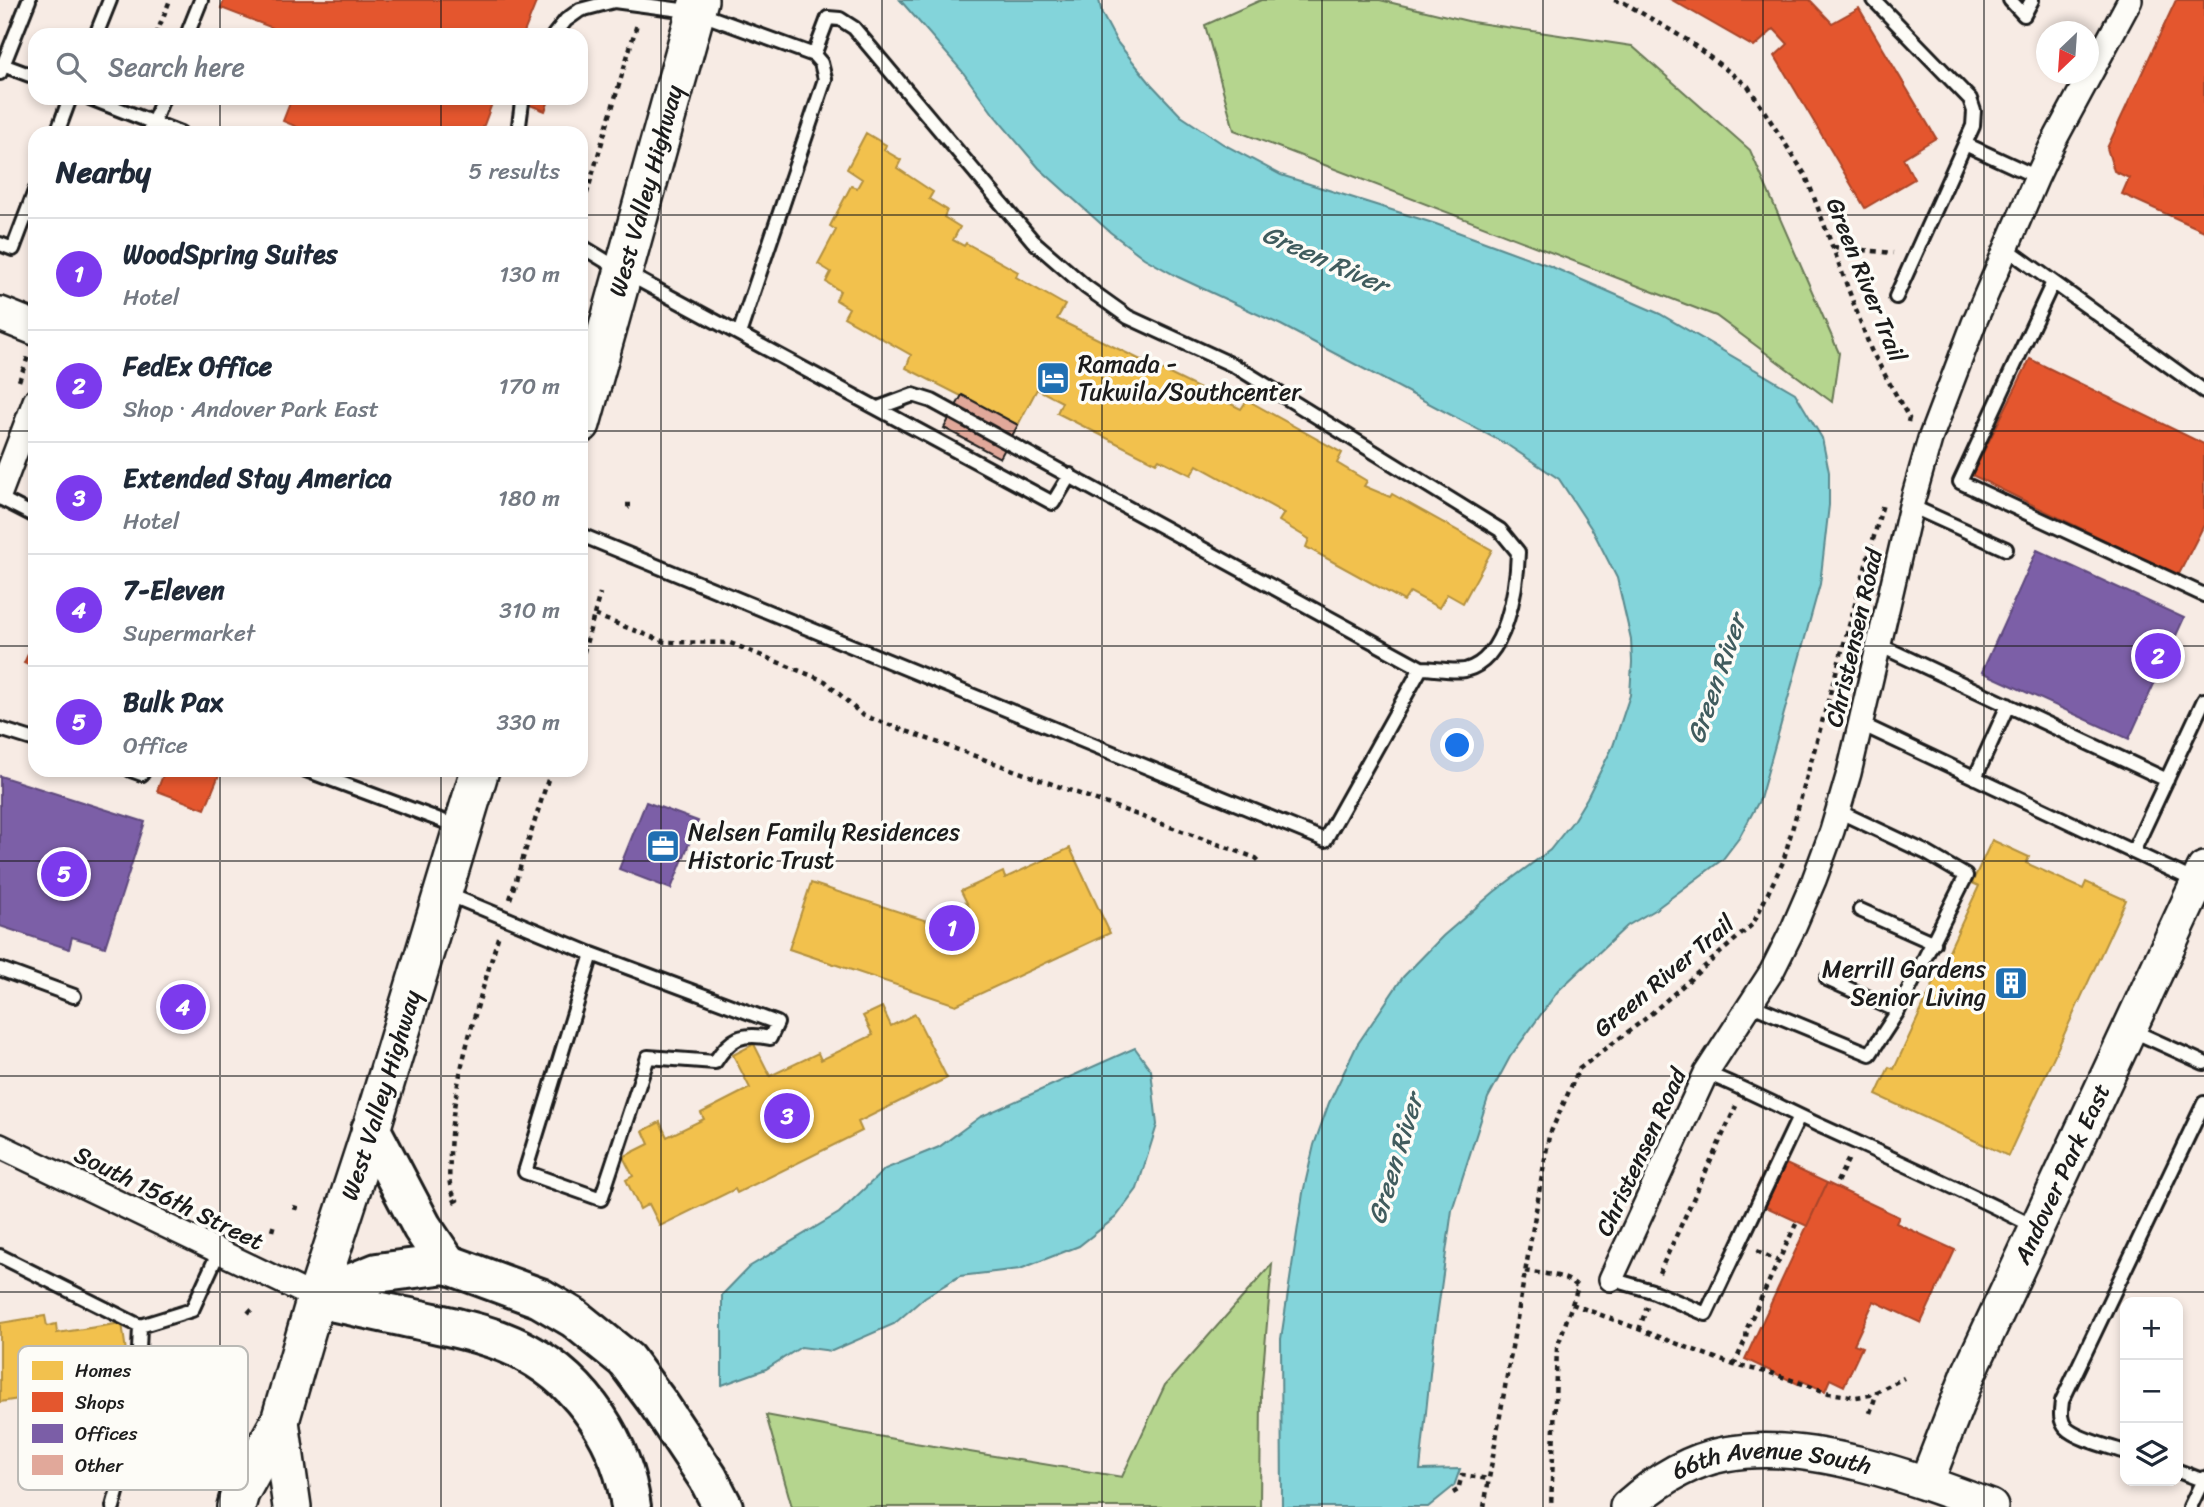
<!DOCTYPE html>
<html lang="en">
<head>
<meta charset="utf-8">
<style>
	:root { --surface:#fff; --page:#f6f6f7; --text:#1f2937; --muted:#747a83; --line:#e0e1e3; --accent:#7c3aed }
	body { margin:0; font-family:Sriracha,sans-serif; background:var(--page); color:var(--text) }
	.controls { position:absolute; right:21px; bottom:21px; display:grid; overflow:hidden; border-radius:14px; box-shadow:0 4px 10px #0003 }
	.controls button { width:63px; height:63px; display:grid; place-items:center; padding:0; border:0; border-bottom:2px solid var(--line); background:var(--surface); color:var(--text); font:35px sans-serif }
	.compass { position:absolute; left:2036px; top:21px; width:63px; height:63px; border-radius:50%; background:var(--surface); box-shadow:0 4px 10px #0003; rotate:205deg }
	.you { position:absolute; left:1458px; top:746px; width:24px; height:24px; margin:-18px; border:5px solid #fff; border-radius:50%; background:#1a73e8; box-shadow:0 0 0 10px #1a73e833 }
	.badge { display:grid; place-items:center; width:46px; height:46px; border-radius:50%; background:var(--accent); color:#fff; font-size:23px; font-weight:700 }
	.pin { position:absolute; translate:-50% -50%; border:4px solid #fff; box-shadow:0 2px 7px #0006 }
	.list { margin:0; padding:0; list-style:none }
	h2 { display:flex; justify-content:space-between; align-items:center; height:91px; margin:0; padding:0 28px; font-size:30px }
	h2 small { font-size:23px; font-weight:400; color:var(--muted) }
	.list li { display:grid; grid-template-columns:46px 1fr auto; gap:21px; align-items:center; box-sizing:border-box; height:112px; padding:0 28px; border-top:2px solid var(--line) }
	.list b { display:block; font-size:26px; white-space:nowrap }
	.list p { margin:0; font-size:23px; white-space:nowrap; color:var(--muted) }
	.list em { font-size:23px; font-style:normal; color:var(--muted) }
	.icon { flex:none; width:38px; height:38px; fill:none; stroke:currentColor; stroke-width:2; stroke-linecap:round; stroke-linejoin:round }
	.map { position:relative; flex:none; width:2204px; height:1507px; overflow:hidden }
	.search { position:absolute; background:var(--surface); box-shadow:0 4px 10px #0003; left:28px; top:28px; width:560px; height:77px; display:flex; align-items:center; gap:18px; box-sizing:border-box; padding:0 24px; border-radius:21px; color:var(--muted); font-size:26px }
	.panel { position:absolute; background:var(--surface); box-shadow:0 4px 10px #0003; left:28px; top:126px; width:560px; height:651px; border-radius:21px }
	.map>svg:first-child { display:block }
</style>
</head>
<body>
<div class="map">
<svg width="2204" height="1507" viewBox="0 0 2204 1507">
	<rect width="100%" height="100%" fill="#f7ebe4"/>
	<filter id="ink" filterUnits="userSpaceOnUse"><feTurbulence type="fractalNoise" baseFrequency=".0143" numOctaves="2"/><feDisplacementMap in="SourceGraphic" scale="14" xChannelSelector="R" yChannelSelector="G"/><feConvolveMatrix kernelMatrix="1 2 1 2 8 2 1 2 1" color-interpolation-filters="sRGB"/></filter>
	<g filter="url(#ink)">
		<path fill="#b5d58e" stroke="#687855" stroke-width="2" d="M1261,0H1380L1472,22L1632,46L1750,150L1839,353L1832,402L1716,316L1234,130L1205,25Z
			M1272,1264L1261,1394L1260,1507H792L766,1415L915,1443L1122,1477L1165,1385Z"/>
		<path fill="#83d4da" stroke="#5a8a8e" stroke-width="2" d="M900,0H1099L1102,14L1117,42L1151,84L1181,116L1223,144L1281,175L1436,224L1550,266L1660,314L1795,393L1822,438L1829,472V505L1820,584L1760,799L1739,838L1723,859L1656,909L1627,926L1558,991L1510,1057L1488,1098L1452,1210L1433,1345L1420,1470L1460,1469L1454,1486L1428,1507H1282L1281,1339L1303,1193L1314,1145L1329,1103L1357,1045L1403,977L1443,936L1494,892L1550,850L1573,821L1587,798L1613,746L1630,695L1632,662L1631,639L1617,578L1593,531L1559,479L1506,444L1281,325L1178,277L1144,258L1110,232L1039,168L994,115L962,71Z
			M1135,1048L1151,1070L1157,1125L1137,1189L1116,1217L1079,1246L1020,1269L960,1276L925,1297L894,1324L832,1351L801,1347L766,1369L722,1385V1295L749,1267L839,1213L885,1169L939,1147L980,1117Z"/>
		<path fill="#f2c14e" stroke="#b2903f" stroke-width="2" d="M866,133L886,145L884,150L901,160L897,168L933,192L929,199L947,210L944,217L960,227L953,240L964,246L966,243L1018,272L1016,277L1065,305L1057,319L1241,409L1247,400L1342,453L1337,463L1367,481L1364,486L1390,497L1392,494L1492,550L1463,603L1447,594L1439,608L1410,592L1404,601L1306,547L1309,539L1279,521L1284,513L1197,465L1191,475L1159,459L1156,463L1057,413L1062,402L1037,389L1018,425L906,368L911,355L844,317L849,308L836,300L840,291L826,282L831,272L818,264L836,230L830,226L851,186L857,188L862,179L847,169Z
			M1992,840L2029,857L2026,863L2083,889L2086,882L2126,900L2008,1156L1876,1095L1889,1067L1894,1069L1979,886L1972,883Z
			M1070,848L1110,933L956,1005L789,949L811,883L933,923L969,907L961,891L1003,872L1005,878Z
			M882,1007L891,1026L915,1014L947,1078L858,1122L862,1131L737,1193L735,1189L660,1226L649,1204L640,1209L626,1180L633,1176L623,1157L649,1144L643,1131L660,1122L667,1137L704,1119L701,1113L750,1088L733,1055L754,1044L770,1076L818,1053L821,1060L873,1035L863,1016Z
			M45,1316L47,1326L56,1324L57,1333L122,1323L129,1373L68,1382L69,1391L0,1402V1323Z"/>
		<path fill="#e4572e" stroke="#a84529" stroke-width="2" d="M224,0H537L523,35H270L273,28L221,8Z
			M1672,0H1810L1832,23L1859,8L1936,138L1903,158L1914,179L1865,208L1775,56L1788,44L1774,29L1754,47Z
			M2176,0H2204V231L2122,194L2129,178L2114,171L2107,148Z
			M292,98H494L481,133H311L283,121Z
			M512,98H550L545,111Z
			M2030,359L2204,444V525L2178,576L1972,475Z
			M35,639V668L24,663Z
			M165,770H221L205,809L157,791Z
			M1771,1157L1827,1183L1807,1226L1751,1200Z
			M1827,1183L1899,1217L1896,1223L1955,1250L1921,1323L1874,1301L1854,1344L1862,1347L1844,1386L1830,1379L1825,1391L1800,1380L1798,1384L1745,1359Z"/>
		<path fill="#7b5ea7" stroke="#5e4a7d" stroke-width="2" d="M2037,550L2184,618L2129,739L1982,672Z
			M0,776L145,822L105,947L72,937L69,949L0,926Z
			M646,802L698,821L671,889L619,869Z"/>
		<path fill="#e1a89a" stroke="#1c1c1c" stroke-width="2" d="M962,395L1018,425L1000,458L944,428Z"/>
		<g fill="none" stroke-linecap="round" stroke-linejoin="round">
			<g stroke="#1c1c1c" stroke-width="18">
				<path id="lane" d="M1874,0L1970,99L1974,111L1973,126L1896,297
					M2010,0L2024,15L2032,0
					M96,35L110,0
					M187,35L201,0
					M554,35L566,20L580,10L614,1L696,12L814,55L821,63L825,79L739,334
					M814,55L828,18L840,19L854,28L1033,241L1086,287L1128,317L1235,366L1500,530L1518,552C1517,587 1507,660 1465,670C1452,672 1434,668 1421,668
					M0,64L35,77
					M0,73L29,0
					M90,98L180,133
					M57,133L70,98
					M149,133L163,98
					M518,133L522,102
					M1965,144L2037,177
					M0,244L13,249L35,191
					M581,246L624,272L1053,503L1070,475
					M2006,248L2204,391
					M2053,282L1960,482L2204,595
					M0,498L35,516
					M1911,506L2006,549
					M581,535L1325,840L1421,668L932,401L913,395L878,408
					M1879,645L2167,780
					M1861,724L2197,882
					M0,729L35,740
					M131,770L142,774
					M306,770L459,827
					M1975,778L2008,705
					M2133,852L2204,700
					M445,893L592,954L777,1023L770,1038C742,1032 730,1038 715,1062L648,1057L601,1199L525,1172L592,954
					M1860,910L1934,943
					M0,969L74,996
					M1827,979L1898,1011
					M1749,1004L1870,1054L1898,1011L1966,876L1925,852L1838,811
					M2131,1030L2204,1063
					M1706,1073C1746,1089 1784,1109 1823,1127C1895,1160 1967,1192 2037,1228
					M0,1256L140,1326L192,1310L219,1251
					M1611,1279L1652,1291L1706,1314L1799,1117
					M2125,1452C2111,1447 2076,1439 2066,1428C2059,1420 2061,1410 2062,1401L2204,1103
					M2178,1471L2204,1481
					M113,1507L136,1423L140,1326
					M2190,1507L2204,1478"/>
			</g>
			<g stroke="#1c1c1c" stroke-width="28">
				<path id="street" d="M0,493L35,401
					M0,1146L316,1298
					M1611,1279L1706,1073L1772,971L1792,931L1814,880L1832,831L1849,773L1911,506L1930,439L1974,323L2037,177L2053,143L2130,0"/>
			</g>
			<g stroke="#1c1c1c" stroke-width="38">
				<g id="secondary">
					<path d="M0,314L35,328"/>
					<path id="s1" d="M1926,1483L1969,1373L2204,869"/>
					<path id="s2" d="M1627,1507C1655,1482 1687,1461 1725,1454C1807,1438 1914,1478 1991,1507"/>
				</g>
			</g>
			<g stroke="#1c1c1c" stroke-width="42">
				<g id="primary">
					<path id="s3" d="M581,424L699,0"/>
					<path d="M280,1421L292,1507"/>
					<path id="s4" d="M236,1507L240,1493L280,1421L316,1298L371,1130L480,770"/>
				</g>
			</g>
			<g stroke="#1c1c1c" stroke-width="44">
				<path id="highway" d="M371,1130L422,1227L447,1264
					M316,1298L377,1273L447,1264L540,1298L574,1318L626,1360L658,1403L708,1478L723,1507
					M316,1298C350,1305 385,1313 420,1320C456,1328 495,1335 527,1353C584,1384 623,1444 631,1507"/>
			</g>
			<path stroke="#1c1c1c" stroke-width="4.5" stroke-dasharray="5 5" stroke-linecap="butt" d="M1614,0L1623,2L1687,40L1748,86L1806,176L1871,350L1909,418L1908,422
				M156,35L170,0
				M581,213L637,24
				M1833,247L1893,253
				M19,381L28,357
				M626,505H632L628,508
				M594,615L600,593
				M581,662L594,615L665,642L730,643L825,681L862,715L1256,858L1262,864
				M510,899L551,770
				M1837,1182L1849,1158
				M453,1202L457,1200C446,1186 450,1171 450,1154C452,1078 478,1007 499,934
				M293,1207L300,1209
				M272,1231L274,1224
				M1757,1251L1778,1261
				M1525,1271C1541,1274 1567,1274 1578,1287L1557,1348L1551,1507
				M1659,1273L1736,1106
				M1572,1304L1734,1365L1771,1373L1829,1393L1856,1397L1870,1395L1904,1378
				M248,1313L252,1309
				M1639,1330L1647,1307
				M1734,1365L1746,1338L1747,1328L1796,1224
				M1870,1413L1877,1392
				M1453,1493L1458,1490L1462,1475L1488,1479
				M1484,1507L1549,1136L1579,1069L1645,1019L1753,924L1783,862L1883,504"/>
			<use href="#lane" stroke="#fdfcf7" stroke-width="12"/>
			<use href="#street" stroke="#fdfcf7" stroke-width="23"/>
			<use href="#secondary" stroke="#fdfcf7" stroke-width="33"/>
			<use href="#primary" stroke="#fdfcf7" stroke-width="37"/>
			<use href="#highway" stroke="#fdfcf7" stroke-width="38"/>
		</g>
	</g>
	<path fill="none" stroke="#1c1c1c" stroke-width="2" stroke-opacity="0.55" d="M220,0V35M441,0V35M661,0V1507M882,0V1507M1102,0V1507M1322,0V1507M1543,0V1507M1763,0V1507M1984,0V1507M220,98V133M441,98V133M0,215H35M581,215H2204M0,431H35M581,431H2204M0,646H35M581,646H2204M220,770V1507M441,770V1507M0,861H2204M0,1076H2204M0,1292H2204"/>
	<defs>
		<g id="hotel-square" transform="scale(1.75)"><rect x="-9" y="-9" width="18" height="18" rx="4" fill="#1f6fb2" stroke="#fdfcf7"/><path d="M-6-4.5h1.5V1H6V5H4.5V3h-9V5H-6ZM-4 0a1.8 1.8 0 1 1 3.6 0ZM.5 0V-2.5h3Q6-2.5 6 0Z" fill="#fff"/></g>
		<g id="office-square" transform="scale(1.75)"><rect x="-9" y="-9" width="18" height="18" rx="4" fill="#1f6fb2" stroke="#fdfcf7"/><path d="M-6-3h4V-5.5h4V-3h4V5H-6ZM-1-4.5V-3h2v-1.5ZM-6 0V1H6V0Z" fill="#fff"/></g>
		<g id="building-square" transform="scale(1.75)"><rect x="-9" y="-9" width="18" height="18" rx="4" fill="#1f6fb2" stroke="#fdfcf7"/><path d="M-4-6H4V6H1V3H-1V6H-4ZM-2.5-4.3h1.7v1.8h-1.7ZM.8-4.3h1.7v1.8H.8ZM-2.5-1h1.7V.8h-1.7ZM.8-1h1.7V.8H.8Z" fill="#fff"/></g>
	</defs>
	<g fill-rule="evenodd">
		<use href="#hotel-square" x="1053" y="378"/>
		<use href="#office-square" x="663" y="846"/>
		<use href="#building-square" x="2011" y="983"/>
	</g>
	<g text-anchor="middle" stroke-width="7" stroke-linejoin="round" paint-order="stroke">
		<g font-size="24" fill="#1c1c1c" stroke="#fdfcf7">
			<text dy="8" stroke="none"><textPath href="#s3" startOffset="242">West Valley Highway</textPath></text>
			<text transform="translate(1866 280) rotate(68)" y="8">Green River Trail</text>
			<text transform="translate(1854 638) rotate(-77)" y="8">Christensen Road</text>
			<text transform="translate(1664 976) rotate(-40)" y="8">Green River Trail</text>
			<text dy="8" stroke="none"><textPath href="#s4" startOffset="438">West Valley Highway</textPath></text>
			<text transform="translate(1641 1152) rotate(-65)" y="8">Christensen Road</text>
			<text dy="8" stroke="none"><textPath href="#s1" startOffset="338">Andover Park East</textPath></text>
			<text transform="translate(169 1198) rotate(26)" y="8">South 156th Street</text>
			<text dy="8" stroke="none"><textPath href="#s2" startOffset="159">66th Avenue South</textPath></text>
		</g>
		<g font-size="24" fill="#1c1c1c" stroke="#fdfcf7" text-anchor="start">
			<text x="1078" y="372">Ramada -<tspan x="1078" dy="28">Tukwila/Southcenter</tspan></text>
			<text x="688" y="840">Nelsen Family Residences<tspan x="688" dy="28">Historic Trust</tspan></text>
			<text x="1986" y="977" text-anchor="end">Merrill Gardens<tspan x="1986" dy="28">Senior Living</tspan></text>
		</g>
		<g font-size="26" font-style="italic" fill="#405c5e" stroke="#fdfcf7">
			<text transform="translate(1325 259) rotate(24)" y="9">Green River</text>
			<text transform="translate(1716 679) rotate(-71)" y="9">Green River</text>
			<text transform="translate(1395 1159) rotate(-73)" y="9">Green River</text>
		</g>
	</g>
	<rect x="18" y="1346" width="230" height="144" rx="10" fill="#fdfcf7" stroke="#bab9b5" stroke-width="2"/>
	<rect x="32" y="1361" width="31" height="19" fill="#f2c14e"/>
	<rect x="32" y="1392" width="31" height="20" fill="#e4572e"/>
	<rect x="32" y="1424" width="31" height="19" fill="#7b5ea7"/>
	<rect x="32" y="1455" width="31" height="20" fill="#e1a89a"/>
	<g font-size="19" fill="#1c1c1c">
		<text x="75" y="1377">Homes</text>
		<text x="75" y="1409">Shops</text>
		<text x="75" y="1440">Offices</text>
		<text x="75" y="1472">Other</text>
	</g>
</svg>
<div class="controls">
<button>+</button>
<button>−</button>
<button><svg class="icon" aria-label="layers" viewBox="0 0 24 24"><path d="M12 4l9 5-9 5-9-5zM3 14l9 5 9-5"/></svg></button>
</div>
<svg class="compass" viewBox="-18 -18 36 36"><path d="M0-13l5 13h-10z" fill="#e53935"/><path d="M0 13l5-13h-10z" fill="#747a83"/></svg>
<div class="you"></div>
<div class="pin badge" style="left:952px;top:928px">1</div>
<div class="pin badge" style="left:2158px;top:656px">2</div>
<div class="pin badge" style="left:787px;top:1116px">3</div>
<div class="pin badge" style="left:183px;top:1007px">4</div>
<div class="pin badge" style="left:64px;top:874px">5</div>
<div class="search"><svg class="icon" aria-label="search" viewBox="0 0 24 24"><circle cx="10" cy="10" r="6"/><path d="M15 15l6 6"/></svg>Search here</div>
<section class="panel">
<h2>Nearby<small>5 results</small></h2>
<ul class="list">
<li><span class="badge">1</span><div><b>WoodSpring Suites</b><p>Hotel</p></div><em>130 m</em></li>
<li><span class="badge">2</span><div><b>FedEx Office</b><p>Shop · Andover Park East</p></div><em>170 m</em></li>
<li><span class="badge">3</span><div><b>Extended Stay America</b><p>Hotel</p></div><em>180 m</em></li>
<li><span class="badge">4</span><div><b>7-Eleven</b><p>Supermarket</p></div><em>310 m</em></li>
<li><span class="badge">5</span><div><b>Bulk Pax</b><p>Office</p></div><em>330 m</em></li>
</ul>
</section>
</div>
</body>
</html>
